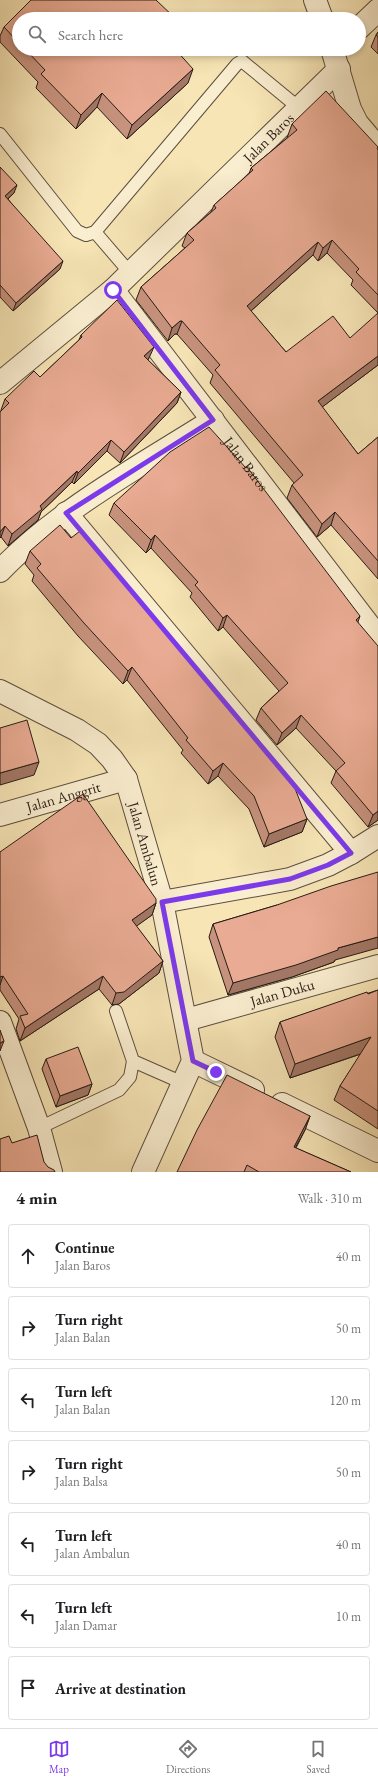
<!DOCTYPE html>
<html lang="en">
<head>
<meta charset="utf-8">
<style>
	:root { --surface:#fff; --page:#f6f6f6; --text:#202124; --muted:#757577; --line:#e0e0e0; --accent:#7c3aed }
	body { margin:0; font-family:"EB Garamond",serif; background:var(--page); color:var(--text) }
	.stop { position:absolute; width:12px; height:12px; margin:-9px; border:3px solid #7c3aed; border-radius:50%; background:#fff }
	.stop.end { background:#7c3aed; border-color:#fff; box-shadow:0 1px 4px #0008 }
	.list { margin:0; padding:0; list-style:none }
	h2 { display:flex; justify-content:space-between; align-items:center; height:52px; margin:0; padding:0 16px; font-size:17px }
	h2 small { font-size:13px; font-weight:400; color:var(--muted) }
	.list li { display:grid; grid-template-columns:26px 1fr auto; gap:12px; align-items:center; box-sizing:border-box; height:64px; margin:0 8px 8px; padding:0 8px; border:1px solid var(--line); border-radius:4px }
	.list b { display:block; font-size:15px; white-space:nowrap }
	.list p { margin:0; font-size:13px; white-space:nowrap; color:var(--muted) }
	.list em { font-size:13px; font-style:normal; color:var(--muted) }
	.icon { flex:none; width:22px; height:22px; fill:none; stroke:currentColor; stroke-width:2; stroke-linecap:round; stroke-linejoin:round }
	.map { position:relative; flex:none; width:378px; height:1172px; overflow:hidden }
	.search { position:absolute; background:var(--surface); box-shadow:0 2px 6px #0003; left:12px; right:12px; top:12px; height:44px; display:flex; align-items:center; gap:10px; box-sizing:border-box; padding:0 14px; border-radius:22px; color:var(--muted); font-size:15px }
	.sheet { height:556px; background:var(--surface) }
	nav { display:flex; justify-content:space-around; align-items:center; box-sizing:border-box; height:56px; border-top:1px solid var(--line); background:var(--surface); font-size:11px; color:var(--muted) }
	nav a { display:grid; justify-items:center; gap:2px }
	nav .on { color:var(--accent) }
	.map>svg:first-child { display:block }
</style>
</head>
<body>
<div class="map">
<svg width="378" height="1172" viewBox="0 0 378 1172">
	<rect width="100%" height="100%" fill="#f7e5b6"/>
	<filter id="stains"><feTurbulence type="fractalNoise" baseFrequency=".005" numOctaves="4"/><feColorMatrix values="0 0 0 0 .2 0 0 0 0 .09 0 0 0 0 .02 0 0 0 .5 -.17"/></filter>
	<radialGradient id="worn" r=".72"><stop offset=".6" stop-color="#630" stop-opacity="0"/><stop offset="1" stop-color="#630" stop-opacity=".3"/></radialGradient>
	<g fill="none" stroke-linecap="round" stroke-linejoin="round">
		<g stroke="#5c4e3d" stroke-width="14">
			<path id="service" d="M0,134L77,231L86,235L95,232L237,64L242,61L299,108
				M95,232L131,274
				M133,1061L183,1083
				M39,1128L119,1090L130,1077L133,1061L116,1011"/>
		</g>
		<g stroke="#5c4e3d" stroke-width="24">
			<g id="minor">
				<path d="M359,28L378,10"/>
				<path id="s1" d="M113,290L378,637"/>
				<path d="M66,513L351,853"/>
				<path d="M0,571C58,510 142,465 213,420"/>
				<path id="s2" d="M0,815L126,779"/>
				<path d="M162,902L290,879L328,865L351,853L378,836"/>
				<path id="s3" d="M186,1020L378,966"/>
				<path d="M0,1022L39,1128L51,1172"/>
				<path d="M193,1061L253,1090"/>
				<path d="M282,1104L378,1151"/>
			</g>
		</g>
		<g stroke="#5c4e3d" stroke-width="24">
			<g id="tertiary">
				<path d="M315,0L322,19"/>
				<path d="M332,49L350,109L357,123L378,148"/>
				<path id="s4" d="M0,383L113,290L339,69"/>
				<path id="s5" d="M0,691L77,730L98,744L112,759L126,779L162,902L193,1061L143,1172"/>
			</g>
		</g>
		<use href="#service" stroke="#faeed0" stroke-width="12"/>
		<use href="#minor" stroke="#faeed0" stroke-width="22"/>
		<use href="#tertiary" stroke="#faeed0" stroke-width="22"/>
	</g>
	<path fill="#c8937e" stroke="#281b15" d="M19,19V49H175L188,83L127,139L97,107L76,129L36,88L38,82L0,42V36L4,27Z
		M378,32V54L371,47L376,35Z
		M292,124L377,149L378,150V313L351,285L353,280L327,253L318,261L313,255L251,311L286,352L350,338L378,365L322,407L358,454L378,437V579L331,525L317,537L287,498L292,485L294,483L210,383L213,375L177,334H175L168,341L136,300L141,287L185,248L182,246L187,233L211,212L214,205L249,174L251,168L287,138Z
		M0,167L14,193L8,199L60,269L13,311L0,297Z
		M81,335L149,358L148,360L181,392L177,403L120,463L107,451L74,484L72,482L41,512L38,520L8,546L1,537L0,538V412L1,411V410L5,399L40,377L79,340Z
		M114,503L358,622L378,820L368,827L331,783L336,771L296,728L277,745L256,720L261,708L279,691L223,627L218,631L190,597L192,593L151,548L146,553L109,515Z
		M30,551L307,819L302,832L264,847L249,809L218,776L208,784L181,753L183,750L127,680L123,684L78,636L32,581L34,575L25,564Z
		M0,852L156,903L152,915L136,926L163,961L159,973L119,1004L112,1005L99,989L20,1041L16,1029L19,1019L0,990Z
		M277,905L335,960L334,962L292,977L228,995L209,937L213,924Z
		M378,990V1129L334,1100L340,1086L361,1054L290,1078L275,1037L280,1022Z
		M46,1059L92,1084L88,1095L56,1107L42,1069Z
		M310,1116L305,1130L296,1148L351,1172H177Z"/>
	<path fill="#a37867" stroke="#281b15" d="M193,69L188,83L127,139L132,125Z
		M102,93L97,107L76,129L81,115Z
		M17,185L14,193L2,204L5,196Z
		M332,240L327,253L318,261L323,248Z
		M318,242L313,255L242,319L247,306Z
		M63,261L60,269L13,311L16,303Z
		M180,321H182L177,334H175L168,341L172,328Z
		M154,347L149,358L140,367L144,356Z
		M378,356V365L313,414L318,401Z
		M181,392L177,403L120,463L124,452Z
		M111,440L107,451L74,484L78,473Z
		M77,471L72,482L41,512L38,520L8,546L12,534L40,506Z
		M335,512L331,525L317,537L322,524Z
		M5,526L1,537L0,538V532Z
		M155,535L151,548L146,553L151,540Z
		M227,615L223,627L218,631L223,618Z
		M360,616L356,628V620Z
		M132,667L127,680L123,684L128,671Z
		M301,715L296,728L277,745L282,733Z
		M39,762L34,775L0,785V773Z
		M223,763L218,776L208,784L213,771Z
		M378,811V820L368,827L373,815Z
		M307,819L302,832L264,847L269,834Z
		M156,903L152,915L127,933L132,920Z
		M378,937V948L335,960L334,962L292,977L228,995L233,983L338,948Z
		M163,961L159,973L119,1004L112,1005L116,993Z
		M3,976L0,985V977Z
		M103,976L99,989L20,1041L25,1028Z
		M371,1037L366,1052L290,1078L295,1064Z
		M4,1041L0,1051V1043Z
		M92,1084L88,1095L56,1107L60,1096Z
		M310,1116L305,1130L288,1161L294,1147Z"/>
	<path fill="#e9ab93" stroke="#281b15" d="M31,0H156L176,19H19V43L4,27Z
		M378,32V37L376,35Z
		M25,49H175L193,69L132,125L102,93L81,115L41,74L45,70Z
		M326,91L378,147L377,148L378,150V295L356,272L359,269L332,240L323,248L318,242L247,306L286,352L333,316L350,338L378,313V356L318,401L358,454L378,437V561L335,512L322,524L292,485L303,475L215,370L220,365L182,321H180L172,328L141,287L194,240L187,233L216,208L214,205L253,170L251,168L297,130L292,124Z
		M0,167L17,185L5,196L63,261L16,303L0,285Z
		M117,300L154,347L144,356L181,392L124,452L111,440L78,473L77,471L40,506L42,509L12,534L5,526L0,532V412L9,403L5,399L34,371L40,377L82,337L81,335Z
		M209,427L246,468L247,467L360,616L356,620L378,646V811L373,815L336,771L345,763L301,715L282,733L261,708L288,683L227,615L223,618L195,585L198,582L155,535L151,540L114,503L170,452Z
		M60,525L71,538L80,531L294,786L307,819L269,834L254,796L223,763L213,771L186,740L188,738L132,667L128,671L83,622L37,568L41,564L30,551Z
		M27,720L39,762L0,773V728Z
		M83,794L156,899V903L132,920L163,961L124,992L116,993L103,976L25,1028L20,1016L28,1014L3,976L0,977V852Z
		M378,872V937L338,948V950L296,965L233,983L213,924L277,905L331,886Z
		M378,990V1111L340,1086L371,1037L295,1064L280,1022L367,992L368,994Z
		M0,1030L4,1041L0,1043Z
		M78,1047L92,1084L60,1096L46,1059Z
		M227,1075L310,1116L294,1147L351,1172H259L247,1165L244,1172H177L197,1130Z
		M37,1135L44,1162L48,1167L54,1170L55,1172H0V1139L9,1136L12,1143Z"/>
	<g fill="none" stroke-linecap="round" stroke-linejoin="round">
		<path stroke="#7c3aed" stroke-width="5" d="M113,290L213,420L66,513L351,853L328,865L290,879L162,902L193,1061L216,1072"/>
	</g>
	<g text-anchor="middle" stroke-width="3.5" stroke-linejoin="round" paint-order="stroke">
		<g font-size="15" fill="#281b15" stroke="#faeed0">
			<text dy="5" stroke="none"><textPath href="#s4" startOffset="364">Jalan Baros</textPath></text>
			<text dy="5" stroke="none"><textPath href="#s1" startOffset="219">Jalan Baros</textPath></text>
			<text dy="5" stroke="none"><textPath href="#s2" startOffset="66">Jalan Anggrit</textPath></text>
			<text dy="5" stroke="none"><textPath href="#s5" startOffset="224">Jalan Ambalun</textPath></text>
			<text dy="5" stroke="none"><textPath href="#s3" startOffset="100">Jalan Duku</textPath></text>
		</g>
	</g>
	<rect width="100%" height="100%" filter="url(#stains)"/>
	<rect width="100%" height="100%" fill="url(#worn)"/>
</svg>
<div class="stop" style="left:113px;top:290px"></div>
<div class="stop end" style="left:216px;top:1072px"></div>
<div class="search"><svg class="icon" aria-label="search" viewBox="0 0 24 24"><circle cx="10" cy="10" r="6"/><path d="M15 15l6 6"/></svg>Search here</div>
</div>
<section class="sheet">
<h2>4 min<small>Walk · 310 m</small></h2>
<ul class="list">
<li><svg class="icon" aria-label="ahead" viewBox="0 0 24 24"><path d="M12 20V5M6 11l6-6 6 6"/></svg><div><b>Continue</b><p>Jalan Baros</p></div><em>40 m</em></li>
<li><svg class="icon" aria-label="right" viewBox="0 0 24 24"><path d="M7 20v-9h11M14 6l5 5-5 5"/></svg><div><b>Turn right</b><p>Jalan Balan</p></div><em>50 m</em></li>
<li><svg class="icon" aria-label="left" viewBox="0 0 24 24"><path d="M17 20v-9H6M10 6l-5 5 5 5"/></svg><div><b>Turn left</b><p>Jalan Balan</p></div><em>120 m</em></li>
<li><svg class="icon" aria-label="right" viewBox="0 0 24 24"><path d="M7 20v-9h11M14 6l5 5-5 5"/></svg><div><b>Turn right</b><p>Jalan Balsa</p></div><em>50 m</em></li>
<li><svg class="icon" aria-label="left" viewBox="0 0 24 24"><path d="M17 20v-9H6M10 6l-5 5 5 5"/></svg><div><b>Turn left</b><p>Jalan Ambalun</p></div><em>40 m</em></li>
<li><svg class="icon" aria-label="left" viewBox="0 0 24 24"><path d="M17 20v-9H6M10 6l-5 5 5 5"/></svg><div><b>Turn left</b><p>Jalan Damar</p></div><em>10 m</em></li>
<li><svg class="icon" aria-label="arrive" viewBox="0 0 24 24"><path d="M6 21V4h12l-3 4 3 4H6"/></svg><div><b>Arrive at destination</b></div></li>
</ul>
</section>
<nav>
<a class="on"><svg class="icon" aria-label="map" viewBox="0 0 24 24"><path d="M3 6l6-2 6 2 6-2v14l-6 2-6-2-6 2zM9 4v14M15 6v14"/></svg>Map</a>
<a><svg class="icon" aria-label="directions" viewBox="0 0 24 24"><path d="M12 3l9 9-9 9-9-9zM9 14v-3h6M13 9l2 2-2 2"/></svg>Directions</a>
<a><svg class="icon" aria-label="saved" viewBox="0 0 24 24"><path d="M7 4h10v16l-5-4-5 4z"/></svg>Saved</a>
</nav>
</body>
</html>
